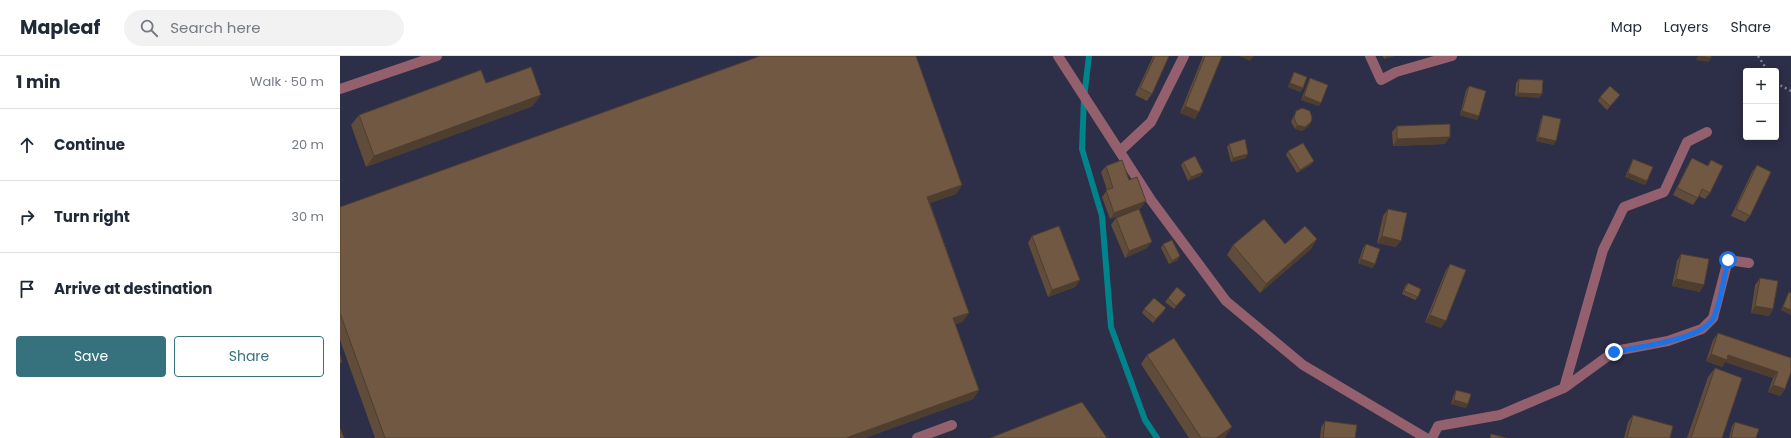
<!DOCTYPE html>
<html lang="en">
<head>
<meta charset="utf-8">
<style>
	:root { --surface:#fff; --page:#f2f2f3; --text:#1f2937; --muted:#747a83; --line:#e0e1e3; --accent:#36727d }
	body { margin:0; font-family:Poppins,sans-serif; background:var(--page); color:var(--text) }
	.controls { position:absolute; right:12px; top:12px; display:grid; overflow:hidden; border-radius:4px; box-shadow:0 2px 10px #0003 }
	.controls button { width:36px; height:36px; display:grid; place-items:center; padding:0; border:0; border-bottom:1px solid var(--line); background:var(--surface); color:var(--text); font:20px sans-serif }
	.stop { position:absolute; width:12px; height:12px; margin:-9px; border:3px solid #1a73e8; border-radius:50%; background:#fff }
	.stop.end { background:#1a73e8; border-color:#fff; box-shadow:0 1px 4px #0008 }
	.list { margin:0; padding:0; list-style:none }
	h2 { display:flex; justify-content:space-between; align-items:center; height:52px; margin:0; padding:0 16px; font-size:17px }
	h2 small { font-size:13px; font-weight:400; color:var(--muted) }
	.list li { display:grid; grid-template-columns:26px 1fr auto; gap:12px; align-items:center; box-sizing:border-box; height:72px; padding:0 16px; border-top:1px solid var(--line) }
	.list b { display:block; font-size:15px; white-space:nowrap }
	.list em { font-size:13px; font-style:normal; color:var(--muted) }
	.actions { display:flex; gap:8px; padding:12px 16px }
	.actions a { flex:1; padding:9px 0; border:1px solid var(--accent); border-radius:4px; text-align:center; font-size:14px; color:var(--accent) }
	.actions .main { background:var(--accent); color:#fff }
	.icon { flex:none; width:22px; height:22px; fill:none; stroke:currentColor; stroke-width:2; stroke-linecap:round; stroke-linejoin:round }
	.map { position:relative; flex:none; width:1451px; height:382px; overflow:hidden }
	header { display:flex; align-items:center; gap:24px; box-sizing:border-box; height:56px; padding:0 20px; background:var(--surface); border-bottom:1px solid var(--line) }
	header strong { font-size:19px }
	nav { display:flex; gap:22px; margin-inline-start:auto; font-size:14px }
	.search { width:280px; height:36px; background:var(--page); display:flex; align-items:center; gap:10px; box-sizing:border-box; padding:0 14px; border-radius:22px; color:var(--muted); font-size:15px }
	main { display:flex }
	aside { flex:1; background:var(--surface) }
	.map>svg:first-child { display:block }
</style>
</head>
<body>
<header>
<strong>Mapleaf</strong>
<div class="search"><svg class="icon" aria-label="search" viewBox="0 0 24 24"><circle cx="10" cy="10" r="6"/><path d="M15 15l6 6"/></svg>Search here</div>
<nav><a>Map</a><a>Layers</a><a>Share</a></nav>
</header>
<main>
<aside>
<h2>1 min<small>Walk · 50 m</small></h2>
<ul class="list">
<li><svg class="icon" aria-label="ahead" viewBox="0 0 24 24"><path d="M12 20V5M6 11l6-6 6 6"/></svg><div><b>Continue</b></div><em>20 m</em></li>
<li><svg class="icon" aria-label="right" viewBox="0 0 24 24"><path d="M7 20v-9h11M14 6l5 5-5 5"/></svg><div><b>Turn right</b></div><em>30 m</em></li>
<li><svg class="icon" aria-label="arrive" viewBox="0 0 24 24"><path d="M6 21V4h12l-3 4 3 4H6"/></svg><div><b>Arrive at destination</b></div></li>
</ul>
<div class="actions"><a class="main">Save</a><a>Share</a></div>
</aside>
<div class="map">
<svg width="1451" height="382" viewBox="0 0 1451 382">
	<rect width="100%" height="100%" fill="#2d2e47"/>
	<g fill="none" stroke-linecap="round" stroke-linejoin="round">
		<path stroke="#00848c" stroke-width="6" d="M749,0L744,42L742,93L762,160L771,271L805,364L817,382"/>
		<path stroke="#7e8095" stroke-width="2.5" stroke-dasharray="2 3" stroke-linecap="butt" d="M1418,0L1428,15
			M1436,27L1451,35"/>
		<path stroke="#94606d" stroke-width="10" d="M718,0L811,144L886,245L963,309L1086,382
			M1030,0L1041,24L1056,16L1112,0
			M0,33L97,0
			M780,95L811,66L844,0
			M1224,332L1263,194L1284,151L1324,136L1347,86L1367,76
			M577,382L612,369
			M1092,382L1098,370L1160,359L1224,332L1275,295L1328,285L1362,273L1373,262L1388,204L1409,207"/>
	</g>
	<path fill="#604c3a" d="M813,0H829L812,38L807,45L795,39Z
		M863,0H882L855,63L840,57Z
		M1043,0H1054L1044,3Z
		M954,16L963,32L960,36L948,31L952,20Z
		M970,22L979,50L961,44L968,26Z
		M1179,23L1202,38L1199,42L1175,40L1176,27Z
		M146,27L193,50L26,111L11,69L19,59Z
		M1129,30L1137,64L1120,59L1126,34Z
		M1260,41L1278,42L1267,54L1258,45Z
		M956,55L969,70L962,75L955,73L951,66L954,59Z
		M1203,59L1214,89L1196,85L1201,63Z
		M1057,70L1105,88L1053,90L1052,76Z
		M889,88L906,102L891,106L887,91Z
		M948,95L972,108L957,117L946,99Z
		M1352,102L1367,110L1371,104L1370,137L1365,143L1359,140L1353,149L1333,139L1348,109Z
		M1293,103L1307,125L1305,129L1285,121L1291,107Z
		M843,106L860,120L848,125L841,109Z
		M1417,109L1410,160L1405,166L1391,160L1412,116Z
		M766,110L789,124L801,152L799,153L807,192L785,202L771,169L776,162L796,154L770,163L762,141L767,134L761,116Z
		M622,129L616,138L590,147L629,257L622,266L615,268L639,334L633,343L525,382H35L0,284V151Z
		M1048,153L1056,191L1037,187L1043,160Z
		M692,180L740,224L735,231L708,241L688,187Z
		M977,183L971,193L920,237L887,199L893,189L945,188Z
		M823,188L838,204L829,208L821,192Z
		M1026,188L1035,208L1032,212L1018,207L1023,192Z
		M1341,198L1360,236L1332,230L1337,205Z
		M1110,208L1101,272L1085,266L1106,214Z
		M1420,222L1433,253L1429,260L1411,257L1415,229Z
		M1068,227L1078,241L1075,244L1062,238L1065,230Z
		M1449,236L1451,259L1441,254L1447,240Z
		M828,242L843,243L834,253L825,246Z
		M804,253L824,255L813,267L802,257Z
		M1378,277L1451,302L1445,333L1440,340L1428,336L1433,322L1385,306L1382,311L1366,305L1373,284Z
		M807,299L886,380L884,382H849L801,308Z
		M1375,312L1382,382H1347L1368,321Z
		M1116,334L1126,352L1111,348L1114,338Z
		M1293,359L1330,382H1284L1288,366Z
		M985,365L1015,382H980L981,372Z
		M1395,366L1416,382H1389L1392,370Z"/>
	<path fill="#4e3e2f" d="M899,0H914L910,5Z
		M1046,0H1054L1044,3Z
		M1358,0L1371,2L1368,6L1356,4Z
		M950,27L963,32L960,36L948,31Z
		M1178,37L1202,38L1199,42L1175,40Z
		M201,39L193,50L26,111L34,100Z
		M1280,39L1278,42L1267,54L1270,50Z
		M964,40L981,47L979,50L961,44Z
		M845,50L859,56L855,63L840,57Z
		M1122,55L1139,60L1137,64L1120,59Z
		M971,66L969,70L962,75L955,73L957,69Z
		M1110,81L1105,88L1053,90L1057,83Z
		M1198,81L1216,85L1214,89L1196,85Z
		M908,98L906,102L891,106L893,102Z
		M974,105L972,108L957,117L960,114Z
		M863,116L860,120L848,125L851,121Z
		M1288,117L1307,125L1305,129L1285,121Z
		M622,129L616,138L581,150L587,141Z
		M806,145L801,152L770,163L774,157Z
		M1042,180L1061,185L1056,191L1037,187Z
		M977,183L971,193L920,237L926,228Z
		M812,186L807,192L785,202L789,195Z
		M840,200L838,204L829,208L832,205Z
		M1021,203L1035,208L1032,212L1018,207Z
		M1336,223L1364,229L1360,236L1332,230Z
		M740,224L735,231L708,241L712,234Z
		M1415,250L1433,253L1429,260L1411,257Z
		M1443,251L1451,254V259L1441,254Z
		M629,257L622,266L607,272L613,262Z
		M1090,259L1106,265L1101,272L1085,266Z
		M1371,298L1388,299L1438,316L1433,322L1385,306L1382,311L1366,305Z
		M1433,329L1445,333L1440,340L1428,336Z
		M639,334L633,343L525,382H506Z
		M1114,344L1128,348L1126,352L1111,348Z
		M892,371L886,380L884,382H876Z"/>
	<path fill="#705843" stroke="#4e3e2f" d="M420,0H576L622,129L587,141L629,257L613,262L639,334L506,382H45L0,257V151Z
		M815,0H829L812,38L800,32Z
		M865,0H882L859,56L845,50Z
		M1359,0H1371V2Z
		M191,11L201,39L34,100L19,59L141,14L146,27Z
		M954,16L967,21L963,32L950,27Z
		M970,22L988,29L981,47L964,40Z
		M1179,23L1203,24L1202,38L1178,37Z
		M1129,30L1146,35L1139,60L1122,55Z
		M1270,30L1280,39L1270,50L1260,41Z
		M962,52L970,55L972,62L971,66L965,71L957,69L954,62L956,55Z
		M1203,59L1221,63L1216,85L1198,81Z
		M1110,68V81L1057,83V70Z
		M905,83L908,98L893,102L889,88Z
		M963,87L974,105L960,114L948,95Z
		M855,100L863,116L851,121L843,106Z
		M1352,102L1368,110L1371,104L1383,110L1370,137L1362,133L1358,142L1337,132Z
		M1293,103L1313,111L1307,125L1288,117Z
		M782,104L789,124L797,121L806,145L774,157L766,134L773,132L766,110Z
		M1417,109L1431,116L1410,160L1396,153Z
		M799,153L812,186L789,195L776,162Z
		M1048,153L1067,157L1061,185L1042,180Z
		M924,163L945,188L965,170L977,183L926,228L893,189Z
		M719,170L740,224L712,234L692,180Z
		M832,184L840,200L832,205L823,188Z
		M1026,188L1040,193L1035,208L1021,203Z
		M1341,198L1369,203L1364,229L1336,223Z
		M1110,208L1126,214L1106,265L1090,259Z
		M1420,222L1438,225L1433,253L1415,250Z
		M1068,227L1081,233L1078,241L1064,235Z
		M837,231L846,239L836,250L828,242Z
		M1449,236L1451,237V254L1443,251Z
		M814,242L826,252L816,263L804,253Z
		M1378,277L1451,302V316L1445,333L1433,329L1438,316L1388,299L1387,304L1371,298Z
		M834,282L892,371L876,382H861L807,299Z
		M0,299L2,306L0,307Z
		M1375,312L1402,322L1382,382H1351Z
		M1116,334L1131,338L1128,348L1114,344Z
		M742,346L767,382H650Z
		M1293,359L1333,370L1330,382H1287Z
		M985,365L1017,369L1015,382H983Z
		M1395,366L1419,373L1416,382H1393L1391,381Z
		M0,372L4,382H0Z
		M1151,378L1167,382H1150Z"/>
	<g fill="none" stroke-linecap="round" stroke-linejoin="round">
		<path stroke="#1a73e8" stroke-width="5" d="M1274,296C1297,291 1364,284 1374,261C1381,243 1384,222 1388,204"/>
	</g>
</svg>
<div class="controls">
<button>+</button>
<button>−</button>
</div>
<div class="stop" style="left:1388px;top:204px"></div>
<div class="stop end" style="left:1274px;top:296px"></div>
</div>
</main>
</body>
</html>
